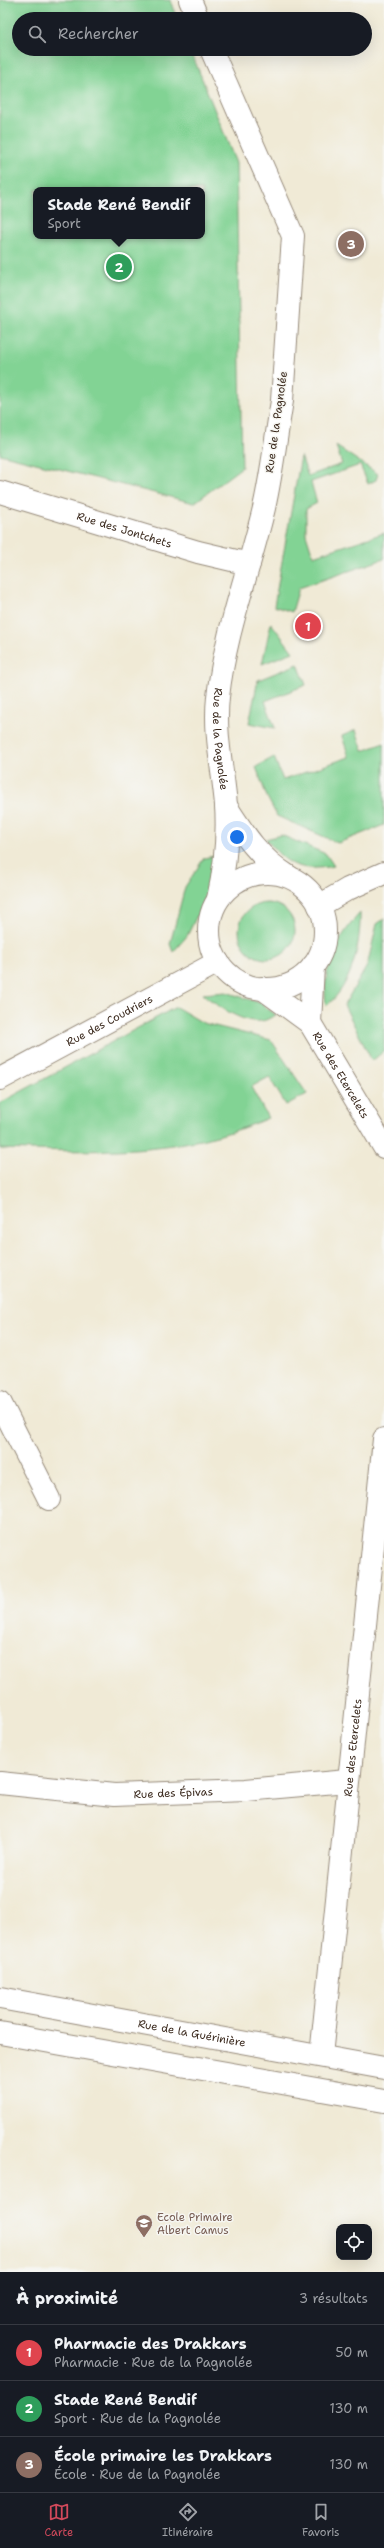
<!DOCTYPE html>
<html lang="fr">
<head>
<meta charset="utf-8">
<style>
	:root { --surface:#171b24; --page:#20242c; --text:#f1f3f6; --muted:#9ea1a6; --line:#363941; --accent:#d1495b }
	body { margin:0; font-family:"Shantell Sans",sans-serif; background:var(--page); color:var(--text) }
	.controls { position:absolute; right:12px; bottom:12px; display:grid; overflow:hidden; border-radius:8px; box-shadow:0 4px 16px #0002 }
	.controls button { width:36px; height:36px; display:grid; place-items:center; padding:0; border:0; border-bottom:1px solid var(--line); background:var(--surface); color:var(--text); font:20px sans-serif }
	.you { position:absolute; left:237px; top:837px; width:14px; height:14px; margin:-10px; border:3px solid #fff; border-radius:50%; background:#1a73e8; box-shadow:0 0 0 6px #1a73e833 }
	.badge { display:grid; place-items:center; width:26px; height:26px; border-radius:50%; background:var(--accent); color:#fff; font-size:13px; font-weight:700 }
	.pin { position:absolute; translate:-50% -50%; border:2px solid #fff; box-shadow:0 1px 4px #0006 }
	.popup { position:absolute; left:33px; top:187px; width:172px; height:52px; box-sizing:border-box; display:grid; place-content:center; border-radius:8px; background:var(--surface); filter:drop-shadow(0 1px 3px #0005); font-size:13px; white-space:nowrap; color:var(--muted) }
	.popup b { font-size:15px; color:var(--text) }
	.popup::after { content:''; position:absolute; left:50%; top:100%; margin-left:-8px; border:8px solid transparent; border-top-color:var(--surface) }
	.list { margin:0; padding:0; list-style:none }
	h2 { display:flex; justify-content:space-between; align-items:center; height:52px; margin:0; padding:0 16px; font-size:17px }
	h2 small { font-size:13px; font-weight:400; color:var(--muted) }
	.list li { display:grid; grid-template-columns:26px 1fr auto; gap:12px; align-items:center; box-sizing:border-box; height:56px; padding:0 16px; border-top:1px solid var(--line) }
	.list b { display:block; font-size:15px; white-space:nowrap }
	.list p { margin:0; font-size:13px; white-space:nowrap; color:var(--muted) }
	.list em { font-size:13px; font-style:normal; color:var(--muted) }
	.icon { flex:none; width:22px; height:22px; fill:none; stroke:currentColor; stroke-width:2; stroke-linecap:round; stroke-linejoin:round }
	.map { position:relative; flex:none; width:384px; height:2272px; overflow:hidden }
	.search { position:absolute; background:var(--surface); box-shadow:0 4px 16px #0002; left:12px; right:12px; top:12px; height:44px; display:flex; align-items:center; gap:10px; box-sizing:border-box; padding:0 14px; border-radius:22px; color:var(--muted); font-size:15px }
	.sheet { height:220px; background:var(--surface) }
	nav { display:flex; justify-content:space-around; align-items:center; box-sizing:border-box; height:56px; border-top:1px solid var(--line); background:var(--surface); font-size:11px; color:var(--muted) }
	nav a { display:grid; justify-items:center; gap:2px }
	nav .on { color:var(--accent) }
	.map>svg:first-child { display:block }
</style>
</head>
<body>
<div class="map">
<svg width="384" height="2272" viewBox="0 0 384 2272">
	<rect width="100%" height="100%" fill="#f6f6f2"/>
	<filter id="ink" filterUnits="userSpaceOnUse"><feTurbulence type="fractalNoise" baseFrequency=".025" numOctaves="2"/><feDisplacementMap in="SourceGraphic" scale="8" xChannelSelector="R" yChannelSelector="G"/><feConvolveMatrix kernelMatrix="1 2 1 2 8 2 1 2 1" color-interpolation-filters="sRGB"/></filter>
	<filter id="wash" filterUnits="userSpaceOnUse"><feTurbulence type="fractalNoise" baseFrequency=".012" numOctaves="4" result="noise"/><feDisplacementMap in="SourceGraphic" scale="16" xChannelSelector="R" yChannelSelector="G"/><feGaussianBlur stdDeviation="0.9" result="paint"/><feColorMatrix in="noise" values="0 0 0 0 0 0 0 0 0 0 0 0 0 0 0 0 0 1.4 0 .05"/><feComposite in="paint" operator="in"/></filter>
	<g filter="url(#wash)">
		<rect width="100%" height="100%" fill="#f0ead6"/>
		<path fill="#82d394" stroke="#5e7e59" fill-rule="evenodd" d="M0,0H170L177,19H19V49H190L236,163L242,467L194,503L0,454ZM36,190H202V236H36Z
			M336,446L378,474L376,480L368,484L360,465L311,482L317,503L306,509V534L313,556L384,533V559L299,588L292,612L274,606L301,456L308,476L342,464Z
			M271,623L293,652L262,664Z
			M298,664L306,685L265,701L275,728L249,723L258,680Z
			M356,730L363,751L384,743V825L338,843L277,816L267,797L256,767L274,757L283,780L349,757L342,736Z
			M281,835L326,854L334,866C300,872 287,866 266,839Z
			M215,856L213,883L187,936L173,952L170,944L185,887L204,858Z
			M239 931a28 28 0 1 1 56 0a28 28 0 1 1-56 0Z
			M360,913C361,944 352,986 326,1006C321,970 337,938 360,913Z
			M384,919V1051L372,1061L344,1005L367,966L377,924Z
			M226,992L260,1003L276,1015C271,1017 266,1021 261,1021C243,1024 216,1005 203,994Z
			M176,1007L203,1023L271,1040L307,1094L286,1105L269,1077L251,1087L268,1118C184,1156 91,1152 0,1149V1103Z"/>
	</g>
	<g filter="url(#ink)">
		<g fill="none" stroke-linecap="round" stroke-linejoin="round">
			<g stroke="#968a7a" stroke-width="24">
				<g id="minor">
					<path d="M190,0L198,19"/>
					<path id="s1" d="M211,49L293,236L282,401C276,436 272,473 264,508C249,571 225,633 218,697C214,734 223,769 226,805C228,836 225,868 218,899"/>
					<path id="s2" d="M0,492L198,552L249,564"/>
					<path d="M226,806C244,834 259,858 288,876"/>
					<path id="s3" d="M0,1079L218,962"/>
					<path d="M0,1402L49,1499"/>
					<path id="s4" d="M0,1783L114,1795L246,1790L347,1781"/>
					<path d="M0,2033L384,2101"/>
				</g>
			</g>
			<g stroke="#968a7a" stroke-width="24">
				<g id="tertiary">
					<circle cx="267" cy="931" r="58"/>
					<path d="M319,906L348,889L384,873"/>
					<path id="s5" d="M262,988L310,1023L384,1147"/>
					<path d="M310,1023L313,966"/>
					<path id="s6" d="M321,2056L384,1439"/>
				</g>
			</g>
			<g stroke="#968a7a" stroke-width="24">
				<g id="secondary">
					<path id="s7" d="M0,1998L384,2068"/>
				</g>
			</g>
			<use href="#minor" stroke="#fff" stroke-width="22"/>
			<use href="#tertiary" stroke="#fff" stroke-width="22"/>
			<use href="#secondary" stroke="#fff" stroke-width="22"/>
		</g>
	</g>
	<defs>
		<g id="school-pin" transform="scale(0.9)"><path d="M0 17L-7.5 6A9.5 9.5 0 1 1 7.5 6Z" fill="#8d6e63" stroke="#f6f6f2"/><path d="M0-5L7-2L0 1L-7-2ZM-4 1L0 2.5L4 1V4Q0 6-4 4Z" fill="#fff"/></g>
	</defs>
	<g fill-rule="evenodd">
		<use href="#school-pin" x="144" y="2223"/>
	</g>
	<g text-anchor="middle" stroke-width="3" stroke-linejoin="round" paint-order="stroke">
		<g font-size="11" fill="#3b2a1e" stroke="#f6f6f2">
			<text transform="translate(276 422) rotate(-82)" y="4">Rue de la Pagnolée</text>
			<text dy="4" stroke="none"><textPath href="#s2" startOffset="130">Rue des Jontchets</textPath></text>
			<text dy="4" stroke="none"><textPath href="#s1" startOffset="715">Rue de la Pagnolée</textPath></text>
			<text dy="4" stroke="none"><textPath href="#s3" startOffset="124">Rue des Coudriers</textPath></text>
			<text dy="4" stroke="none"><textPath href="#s5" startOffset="120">Rue des Etercelets</textPath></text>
			<text dy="4" stroke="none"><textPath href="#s6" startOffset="310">Rue des Etercelets</textPath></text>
			<text dy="4" stroke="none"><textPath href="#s4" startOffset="174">Rue des Épivas</textPath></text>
			<text dy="4" stroke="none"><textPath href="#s7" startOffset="195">Rue de la Guérinière</textPath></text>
		</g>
		<g font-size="11" fill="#785e54" stroke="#f6f6f2" text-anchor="start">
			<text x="157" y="2221">Ecole Primaire<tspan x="157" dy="13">Albert Camus</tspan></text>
		</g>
	</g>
</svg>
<div class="controls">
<button><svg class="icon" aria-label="locate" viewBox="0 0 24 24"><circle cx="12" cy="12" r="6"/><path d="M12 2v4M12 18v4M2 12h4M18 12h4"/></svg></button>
</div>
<div class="you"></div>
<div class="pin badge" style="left:308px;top:626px;background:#e0444e">1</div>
<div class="pin badge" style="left:119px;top:267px;background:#2e9e5b">2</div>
<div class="popup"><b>Stade René Bendif</b>Sport</div>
<div class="pin badge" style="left:351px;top:244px;background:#8d6e63">3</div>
<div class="search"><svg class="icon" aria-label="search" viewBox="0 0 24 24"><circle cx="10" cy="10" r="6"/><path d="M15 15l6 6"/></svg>Rechercher</div>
</div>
<section class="sheet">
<h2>À proximité<small>3 résultats</small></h2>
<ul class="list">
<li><span class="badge" style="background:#e0444e">1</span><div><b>Pharmacie des Drakkars</b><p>Pharmacie · Rue de la Pagnolée</p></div><em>50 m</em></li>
<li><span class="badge" style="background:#2e9e5b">2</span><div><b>Stade René Bendif</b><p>Sport · Rue de la Pagnolée</p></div><em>130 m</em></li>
<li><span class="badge" style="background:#8d6e63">3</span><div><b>École primaire les Drakkars</b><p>École · Rue de la Pagnolée</p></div><em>130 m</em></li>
</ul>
</section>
<nav>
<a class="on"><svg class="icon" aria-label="map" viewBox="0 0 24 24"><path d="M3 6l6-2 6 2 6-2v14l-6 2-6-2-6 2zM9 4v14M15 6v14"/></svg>Carte</a>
<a><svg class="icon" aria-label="directions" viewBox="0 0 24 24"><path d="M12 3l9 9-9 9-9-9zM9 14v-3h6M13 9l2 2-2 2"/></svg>Itinéraire</a>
<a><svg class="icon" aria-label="saved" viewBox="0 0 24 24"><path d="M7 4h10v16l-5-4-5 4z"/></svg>Favoris</a>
</nav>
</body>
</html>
